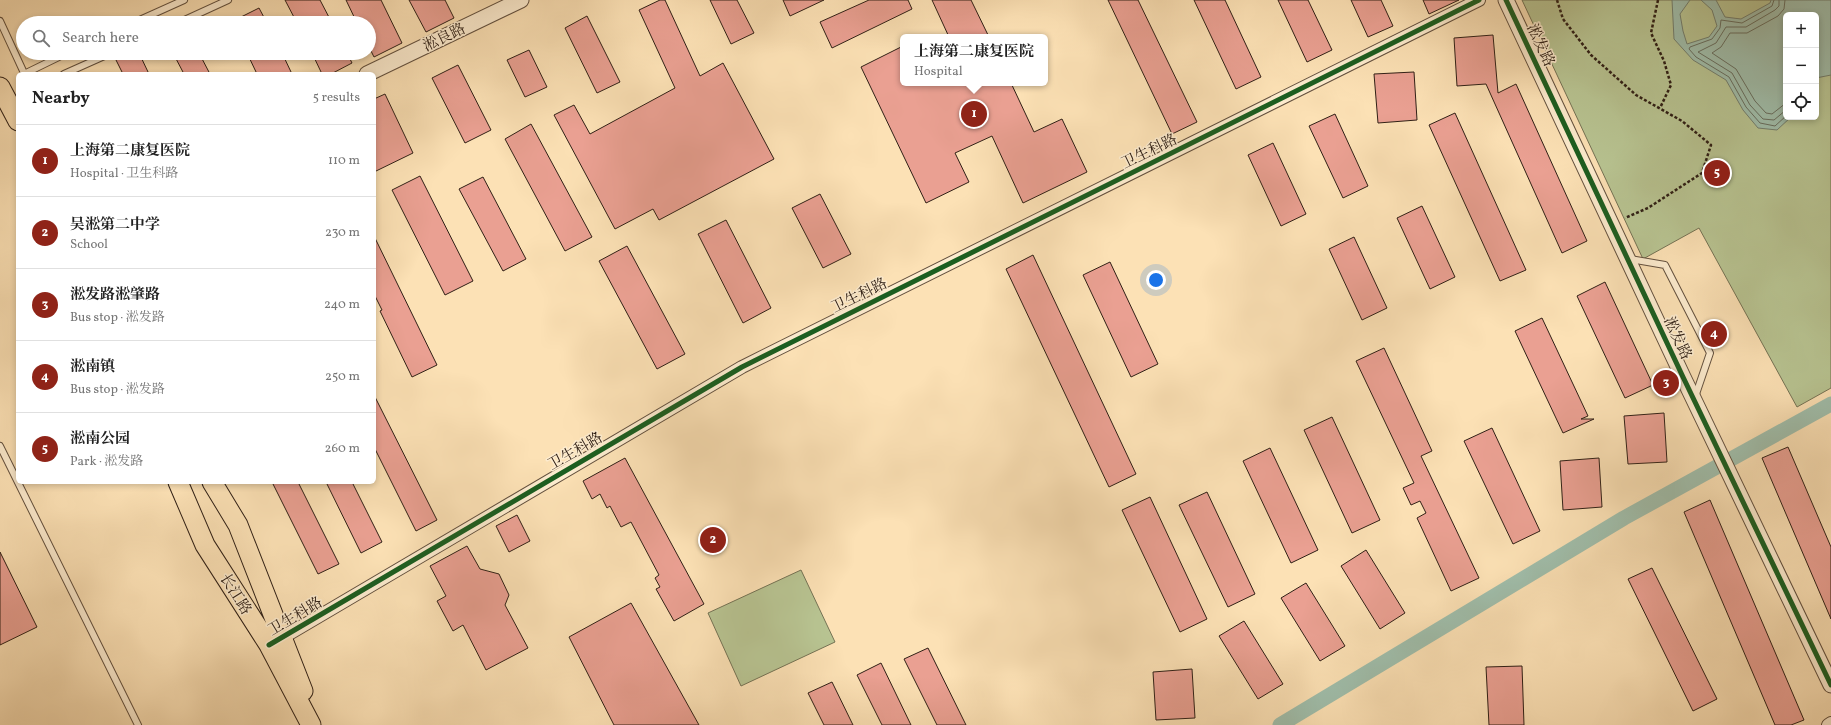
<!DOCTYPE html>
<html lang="en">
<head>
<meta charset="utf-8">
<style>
	:root { --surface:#fff; --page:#f6f6f6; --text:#222; --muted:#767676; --line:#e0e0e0; --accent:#8f2418 }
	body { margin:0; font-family:Vollkorn,"Noto Serif SC",serif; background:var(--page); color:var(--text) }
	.controls { position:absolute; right:12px; top:12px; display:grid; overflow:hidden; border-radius:6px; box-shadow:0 2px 6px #0003 }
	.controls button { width:36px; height:36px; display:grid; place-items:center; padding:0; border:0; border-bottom:1px solid var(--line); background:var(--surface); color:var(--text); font:20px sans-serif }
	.you { position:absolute; left:1156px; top:280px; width:14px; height:14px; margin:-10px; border:3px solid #fff; border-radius:50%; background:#1a73e8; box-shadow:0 0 0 6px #1a73e833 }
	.badge { display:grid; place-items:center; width:26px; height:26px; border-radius:50%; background:var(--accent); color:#fff; font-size:13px; font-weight:700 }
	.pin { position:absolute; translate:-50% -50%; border:2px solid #fff; box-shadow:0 1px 4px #0006 }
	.popup { position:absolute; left:900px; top:34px; width:148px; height:52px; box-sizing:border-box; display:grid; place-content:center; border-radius:6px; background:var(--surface); filter:drop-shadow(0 1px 3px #0005); font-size:13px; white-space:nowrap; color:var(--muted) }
	.popup b { font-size:15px; color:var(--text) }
	.popup::after { content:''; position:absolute; left:50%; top:100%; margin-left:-8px; border:8px solid transparent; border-top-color:var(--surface) }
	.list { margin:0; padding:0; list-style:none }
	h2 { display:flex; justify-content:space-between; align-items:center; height:52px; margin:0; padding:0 16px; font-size:17px }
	h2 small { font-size:13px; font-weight:400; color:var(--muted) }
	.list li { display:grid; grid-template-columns:26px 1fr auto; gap:12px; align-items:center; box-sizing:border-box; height:72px; padding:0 16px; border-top:1px solid var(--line) }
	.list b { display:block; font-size:15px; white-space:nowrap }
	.list p { margin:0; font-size:13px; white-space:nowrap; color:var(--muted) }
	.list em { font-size:13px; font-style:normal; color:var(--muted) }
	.icon { flex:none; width:22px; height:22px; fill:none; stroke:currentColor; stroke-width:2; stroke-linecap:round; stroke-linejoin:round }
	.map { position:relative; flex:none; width:1831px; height:725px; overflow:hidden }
	.search { position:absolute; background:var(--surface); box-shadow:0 2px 6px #0003; left:16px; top:16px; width:360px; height:44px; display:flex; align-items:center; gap:10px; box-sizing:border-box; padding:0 14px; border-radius:22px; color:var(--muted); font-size:15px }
	.panel { position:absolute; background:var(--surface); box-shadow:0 2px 6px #0003; left:16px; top:72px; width:360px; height:412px; border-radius:6px }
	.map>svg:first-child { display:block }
</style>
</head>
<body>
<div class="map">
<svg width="1831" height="725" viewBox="0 0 1831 725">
	<rect width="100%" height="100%" fill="#fce1b5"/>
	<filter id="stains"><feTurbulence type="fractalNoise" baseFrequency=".005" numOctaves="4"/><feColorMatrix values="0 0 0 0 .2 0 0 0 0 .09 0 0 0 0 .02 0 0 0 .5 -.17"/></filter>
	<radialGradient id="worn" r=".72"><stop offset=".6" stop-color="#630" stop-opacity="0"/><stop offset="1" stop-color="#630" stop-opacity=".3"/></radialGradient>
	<path fill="#b8c492" stroke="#747254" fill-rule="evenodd" d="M1522,0H1831V388L1797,407L1699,228L1643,259ZM1786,15H1816V117H1786Z
		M801,570L835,642L741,686L708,613Z"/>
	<path fill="#a0beab" stroke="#737f6f" d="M1672,0H1690L1680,14L1683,31L1687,44L1709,37L1717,26L1712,10L1701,0H1716L1725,17L1741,19L1770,3L1771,0H1831V75L1816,78V15H1786V117H1791L1777,130L1758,128L1743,110L1726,80L1693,60L1674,39Z"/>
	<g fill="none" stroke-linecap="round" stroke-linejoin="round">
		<path stroke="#686f60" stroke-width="1" d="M1774,0L1772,6L1742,23L1721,20L1720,28L1712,39L1690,47L1689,49L1696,57L1729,77L1746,107L1760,123L1775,126L1786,116
			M1779,0V6L1775,10L1746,27H1726L1716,43L1698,52L1732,73L1750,105L1763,119L1774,120L1786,110
			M1785,0L1784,9L1778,16L1747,33H1730L1721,47L1712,53L1736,69L1755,101L1766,113L1772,114L1786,103"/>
		<path stroke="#a0beab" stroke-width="15" d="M1280,725L1624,518L1831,404"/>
	</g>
	<path fill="#eaa092" stroke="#302016" d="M285,0H320L332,23H297Z
		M346,0H381L402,43L374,57L369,47V23H357Z
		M409,0H445L454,18L426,32Z
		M660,0H665L700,76L723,63L774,159L659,220L653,209L615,229L554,115L574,105L590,134L675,88L639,10Z
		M710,0H737L754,33L731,44Z
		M783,0H824L790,16Z
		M869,0H908L912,9L832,48L820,22Z
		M932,0H971L989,37H949Z
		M1108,0H1138L1197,122L1172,134Z
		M1194,0H1225L1261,77L1236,89Z
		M1278,0H1308L1332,50L1307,62Z
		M1351,0H1381L1393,26L1368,37Z
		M1423,0H1459L1429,14Z
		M259,8L267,23H229Z
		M587,16L620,82L597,93L565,28Z
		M1493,35L1498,93L1516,84L1587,241L1562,253L1486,84L1457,86L1454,38Z
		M903,46V83H1011L1034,132L1062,119L1087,172L1023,203L992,136L955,153L969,182L926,203L861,67Z
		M529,50L547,87L525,97L507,60Z
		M124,53H139L149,74H123L115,58Z
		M173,53H199L210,74H184Z
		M247,53H282L292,74H257Z
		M312,53H347L352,63L331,74H322Z
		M458,65L491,130L465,143L432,78Z
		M1414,72L1417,120L1378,123L1374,74Z
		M385,94L413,153L374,172V99Z
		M1455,113L1526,270L1500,281L1429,125Z
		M1335,114L1368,186L1343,198L1309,126Z
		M531,124L592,237L565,251L505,139Z
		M1273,143L1306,214L1281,226L1248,155Z
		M420,176L473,281L445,295L392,190Z
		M483,177L526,259L503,271L459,189Z
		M820,194L851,254L823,268L792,208Z
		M1422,206L1455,277L1430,289L1397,218Z
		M726,220L771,308L743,323L698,234Z
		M374,236L437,365L412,377L380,311L382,310L374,294Z
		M1354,237L1387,308L1362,320L1329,249Z
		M627,246L685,354L657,369L599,261Z
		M1033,255L1136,474L1109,487L1006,269Z
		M1110,262L1158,364L1131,377L1083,275Z
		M1605,282L1653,385L1625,398L1577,296Z
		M1542,318L1588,416L1581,419H1594L1563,433L1515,331Z
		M1384,348L1432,451L1421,456L1479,578L1451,591L1417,518L1426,513L1420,501L1411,505L1403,488L1414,483L1356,361Z
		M374,395L437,520L416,531L374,447Z
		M1664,413L1667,462L1628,464L1624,416Z
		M1332,417L1380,520L1352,533L1304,430Z
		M1492,428L1540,531L1513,544L1464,441Z
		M1788,447L1831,547V619L1762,458Z
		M1270,448L1318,550L1291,563L1243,461Z
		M625,458L704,604L674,621L656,589L660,587L655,578L659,575L631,522L621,527L610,506L607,508L600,494L592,499L583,481Z
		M1599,458L1602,507L1563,510L1560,461Z
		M272,482H298L339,564L318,574Z
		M326,482H352L382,542L361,553Z
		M1207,492L1255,594L1228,607L1179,505Z
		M1150,497L1207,619L1180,632L1122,510Z
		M1710,500L1804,720L1791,725H1775L1684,512Z
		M517,515L530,541L509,552L496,526Z
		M467,546L480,569L499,574L509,595L505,605L528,648L486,670L463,625L453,631L437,601L446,596L430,566Z
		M1366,550L1405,613L1380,629L1341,566Z
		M0,552L37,627L0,645Z
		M1652,568L1717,699L1693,711L1628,579Z
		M1306,583L1345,646L1320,661L1281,598Z
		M631,603L675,682L699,725H614L569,637Z
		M1244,621L1283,684L1258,699L1219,636Z
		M928,648L966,725H937L904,659Z
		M881,663L911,725H882L857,675Z
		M1522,666L1524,725H1489L1486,667Z
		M1192,669L1195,718L1156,720L1153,672Z
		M832,682L853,725H824L808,693Z"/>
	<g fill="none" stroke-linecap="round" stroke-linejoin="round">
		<g stroke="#63503e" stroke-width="8">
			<path id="service" d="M0,21L24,73
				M133,23L184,0
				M178,23L228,0
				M24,74L67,53
				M64,74L111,53
				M1630,259L1665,265L1710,353L1695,397
				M0,446L138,725"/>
		</g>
		<g stroke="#63503e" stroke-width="14">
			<path id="minor" d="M277,641L742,367L1479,0
				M1828,725L1831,723"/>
		</g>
		<g stroke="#63503e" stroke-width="17">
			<path id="tertiary" d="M1506,0L1683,377L1831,685
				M367,74L521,0"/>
		</g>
		<g stroke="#302016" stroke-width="21">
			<path id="primary" d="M0,87L18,121
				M178,482L205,545L269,645L311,725
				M212,482L238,525L303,691"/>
		</g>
		<path stroke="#302016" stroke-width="2.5" stroke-dasharray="3 2" stroke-linecap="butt" d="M1557,0L1563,19L1591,55L1636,95L1682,121L1711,145L1702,173L1648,208L1625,218
			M1658,0L1651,33L1664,61L1671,85L1660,108"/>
		<use href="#service" stroke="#fdeccf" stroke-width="6"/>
		<use href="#minor" stroke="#fdeccf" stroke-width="12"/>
		<use href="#tertiary" stroke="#fdeccf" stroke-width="15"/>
		<use href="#primary" stroke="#fce1b5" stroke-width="19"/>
		<g stroke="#fdeccf" stroke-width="8">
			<path id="cycleway" d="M1506,0L1683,377L1831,685
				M269,645L742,367L1479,0"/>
		</g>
		<use href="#cycleway" stroke="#1b5e20" stroke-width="5"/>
	</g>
	<g text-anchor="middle" stroke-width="3" stroke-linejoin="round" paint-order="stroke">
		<g font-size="15" fill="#302016" stroke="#fdeccf">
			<text transform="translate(444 37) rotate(-26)" y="5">淞良路</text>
			<text transform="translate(1541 45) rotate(65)" y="5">淞发路</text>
			<text transform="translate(1149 151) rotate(-26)" y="5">卫生科路</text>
			<text transform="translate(859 295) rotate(-26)" y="5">卫生科路</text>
			<text transform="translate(1678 338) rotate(65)" y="5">淞发路</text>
			<text transform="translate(575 451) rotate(-30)" y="5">卫生科路</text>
			<text transform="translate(236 594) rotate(58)" y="5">长江路</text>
			<text transform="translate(295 616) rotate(-31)" y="5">卫生科路</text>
		</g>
	</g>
	<rect width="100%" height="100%" filter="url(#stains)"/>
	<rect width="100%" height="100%" fill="url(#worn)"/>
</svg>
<div class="controls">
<button>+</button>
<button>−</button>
<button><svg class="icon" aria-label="locate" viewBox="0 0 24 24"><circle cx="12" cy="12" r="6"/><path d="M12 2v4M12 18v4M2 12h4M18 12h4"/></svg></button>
</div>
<div class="you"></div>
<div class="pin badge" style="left:974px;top:114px">1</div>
<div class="popup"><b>上海第二康复医院</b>Hospital</div>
<div class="pin badge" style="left:713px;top:540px">2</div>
<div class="pin badge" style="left:1666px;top:383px">3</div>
<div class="pin badge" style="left:1714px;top:334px">4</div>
<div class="pin badge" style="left:1717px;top:173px">5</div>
<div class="search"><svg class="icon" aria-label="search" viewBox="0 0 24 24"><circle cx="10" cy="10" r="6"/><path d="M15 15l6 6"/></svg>Search here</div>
<section class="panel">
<h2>Nearby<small>5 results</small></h2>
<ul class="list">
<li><span class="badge">1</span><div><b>上海第二康复医院</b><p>Hospital · 卫生科路</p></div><em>110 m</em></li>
<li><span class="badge">2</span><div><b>吴淞第二中学</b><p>School</p></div><em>230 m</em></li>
<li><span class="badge">3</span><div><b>淞发路淞肇路</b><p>Bus stop · 淞发路</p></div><em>240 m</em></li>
<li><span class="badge">4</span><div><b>淞南镇</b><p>Bus stop · 淞发路</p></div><em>250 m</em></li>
<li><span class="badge">5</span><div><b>淞南公园</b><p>Park · 淞发路</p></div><em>260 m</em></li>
</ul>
</section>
</div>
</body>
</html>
